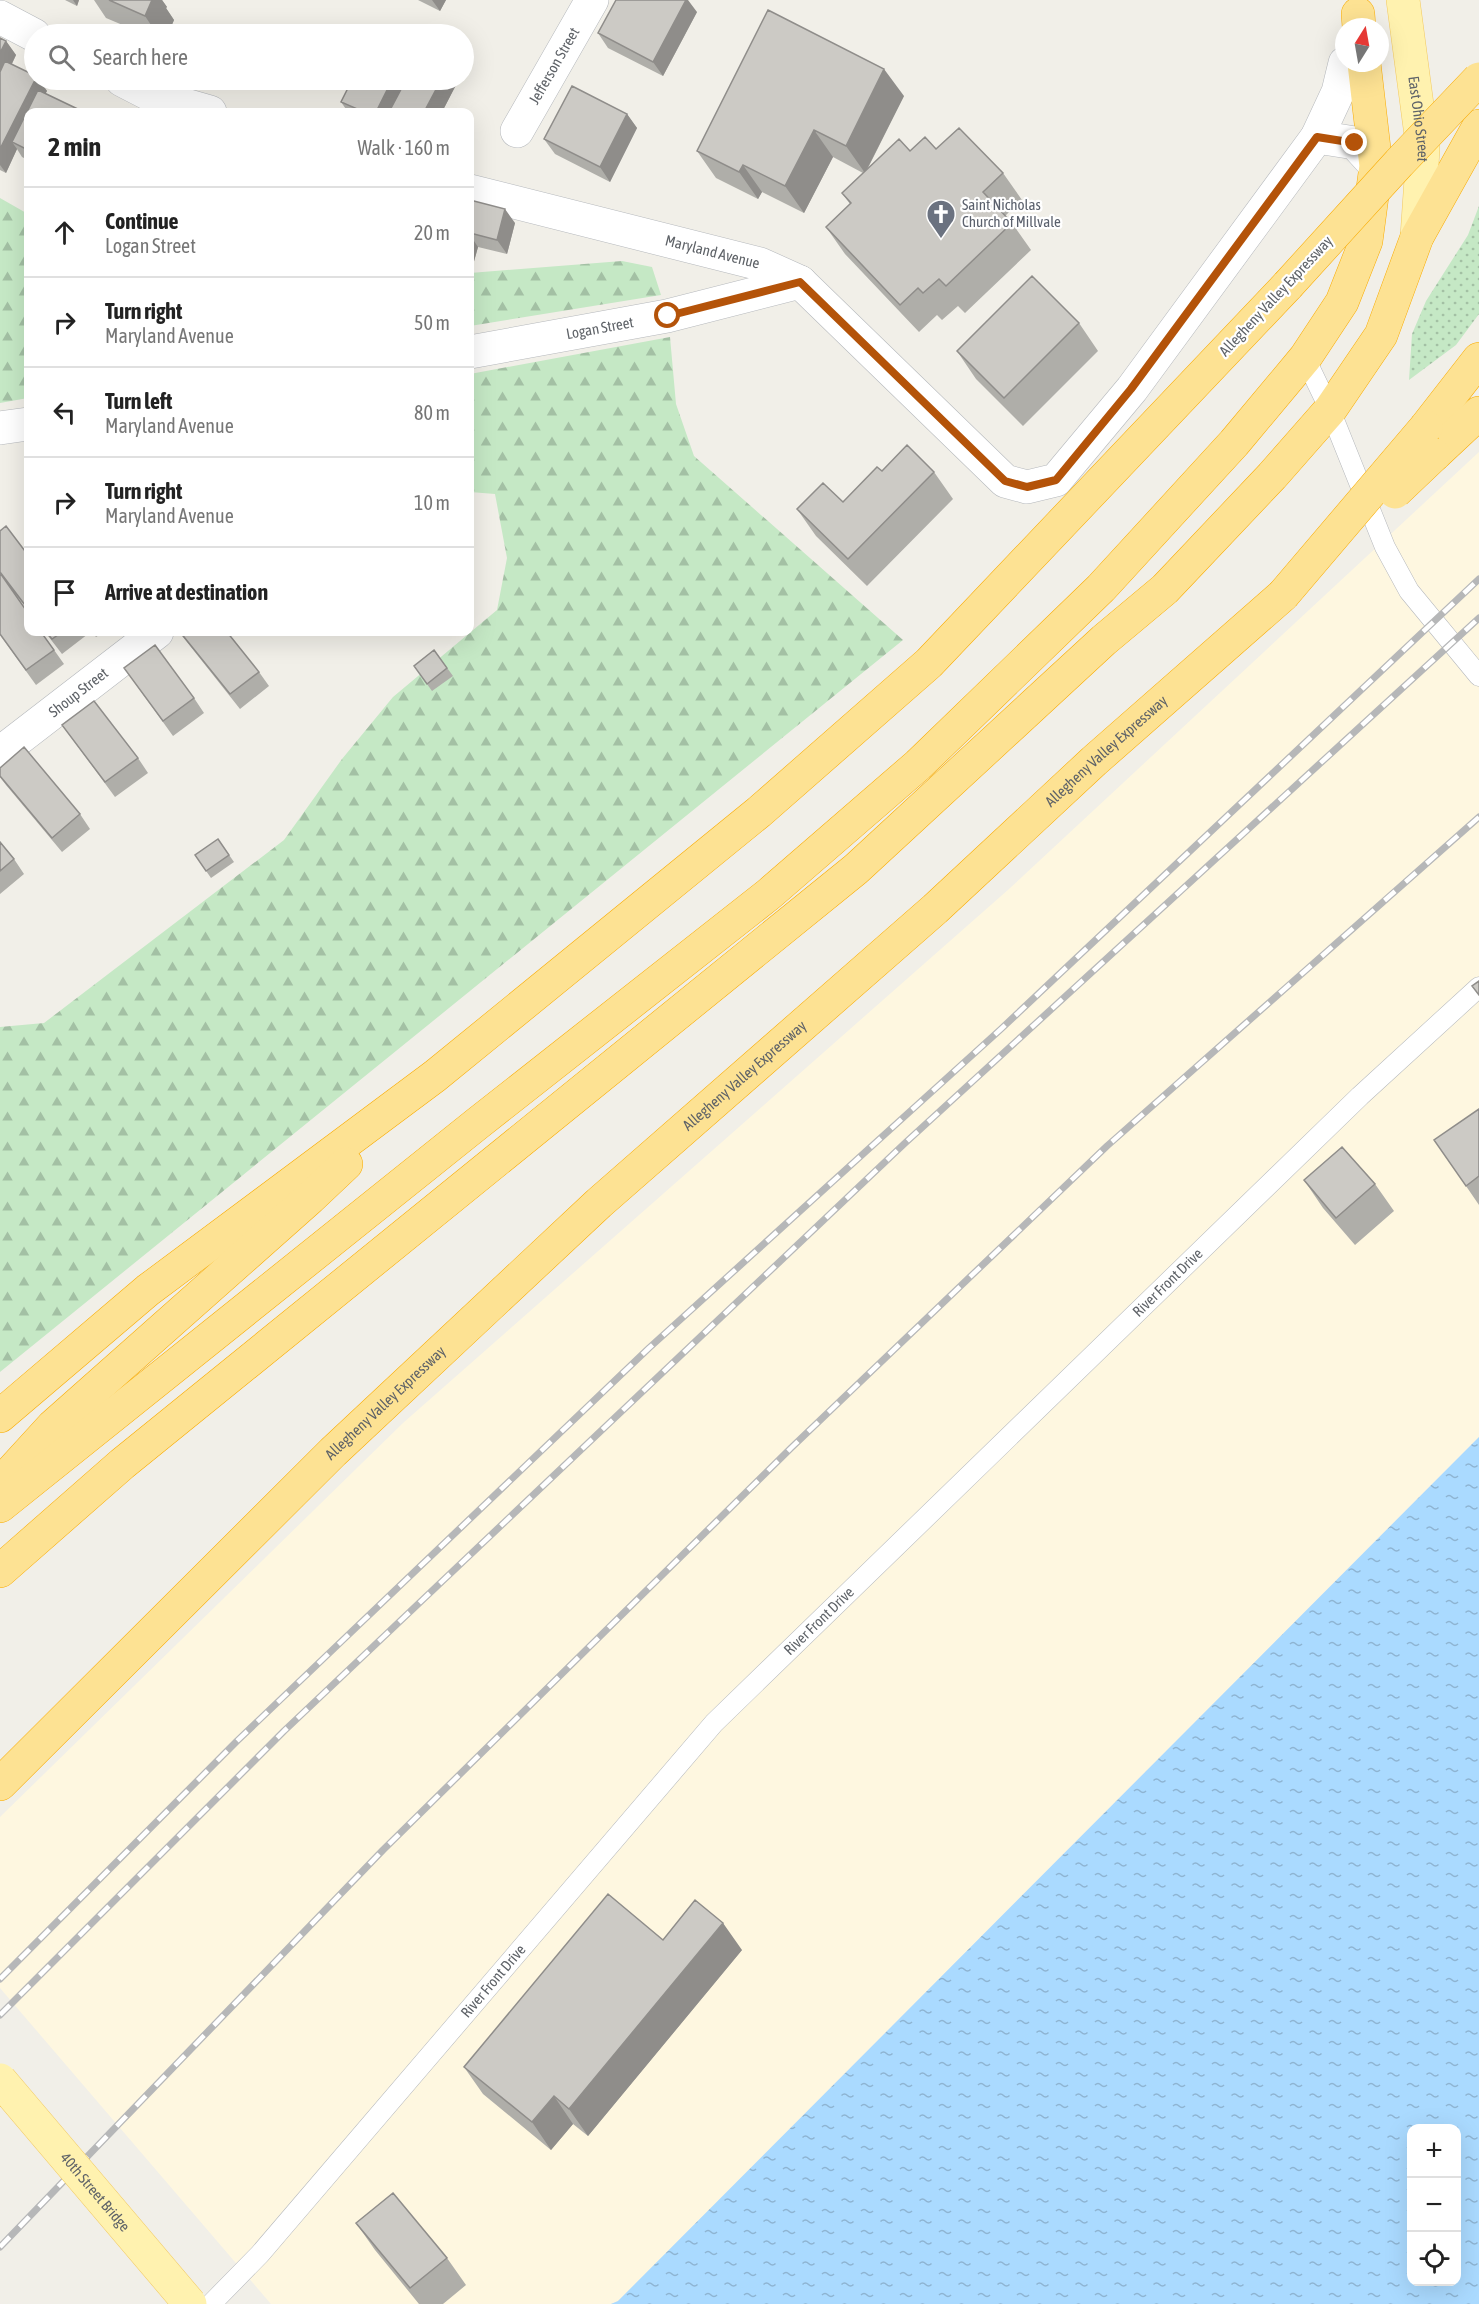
<!DOCTYPE html>
<html lang="en">
<head>
<meta charset="utf-8">
<style>
	:root { --surface:#fff; --page:#f6f6f6; --text:#222; --muted:#767676; --line:#e0e0e0 }
	body { margin:0; font-family:"Asap Condensed",sans-serif; background:var(--page); color:var(--text) }
	.controls { position:absolute; right:18px; bottom:18px; display:grid; overflow:hidden; border-radius:12px; box-shadow:0 6px 24px #0002 }
	.controls button { width:54px; height:54px; display:grid; place-items:center; padding:0; border:0; border-bottom:2px solid var(--line); background:var(--surface); color:var(--text); font:30px sans-serif }
	.compass { position:absolute; left:1335px; top:18px; width:54px; height:54px; border-radius:50%; background:var(--surface); box-shadow:0 6px 24px #0002; rotate:11deg }
	.stop { position:absolute; width:18px; height:18px; margin:-14px; border:4px solid #b45309; border-radius:50%; background:#fff }
	.stop.end { background:#b45309; border-color:#fff; box-shadow:0 2px 6px #0008 }
	.list { margin:0; padding:0; list-style:none }
	h2 { display:flex; justify-content:space-between; align-items:center; height:78px; margin:0; padding:0 24px; font-size:26px }
	h2 small { font-size:20px; font-weight:400; color:var(--muted) }
	.list li { display:grid; grid-template-columns:39px 1fr auto; gap:18px; align-items:center; box-sizing:border-box; height:90px; padding:0 24px; border-top:2px solid var(--line) }
	.list b { display:block; font-size:22px; white-space:nowrap }
	.list p { margin:0; font-size:20px; white-space:nowrap; color:var(--muted) }
	.list em { font-size:20px; font-style:normal; color:var(--muted) }
	.icon { flex:none; width:33px; height:33px; fill:none; stroke:currentColor; stroke-width:2; stroke-linecap:round; stroke-linejoin:round }
	.map { position:relative; flex:none; width:1479px; height:2304px; overflow:hidden }
	.search { position:absolute; background:var(--surface); box-shadow:0 6px 24px #0002; left:24px; top:24px; width:450px; height:66px; display:flex; align-items:center; gap:15px; box-sizing:border-box; padding:0 21px; border-radius:33px; color:var(--muted); font-size:22px }
	.panel { position:absolute; background:var(--surface); box-shadow:0 6px 24px #0002; left:24px; top:108px; width:450px; height:528px; border-radius:12px }
	.map>svg:first-child { display:block }
</style>
</head>
<body>
<div class="map">
<svg width="1479" height="2304" viewBox="0 0 1479 2304">
	<defs>
		<pattern id="grass-dots" width="8" height="8" patternUnits="userSpaceOnUse" patternTransform="scale(1.5)"><rect width="8" height="8" fill="#c5e8c5"/><path d="M2 2h.1M6 6h.1" fill="none" stroke="#a3c0a4" stroke-width="1.8" stroke-linecap="round"/></pattern>
		<pattern id="forest-firs" width="22" height="20" patternUnits="userSpaceOnUse" patternTransform="scale(1.5)"><rect width="22" height="20" fill="#c5e8c5"/><path d="M5 1l3.5 6h-7zM16 11l3.5 6h-7z" fill="#a3c0a4"/></pattern>
		<pattern id="water-ripples" width="26" height="14" patternUnits="userSpaceOnUse" patternTransform="scale(1.5)"><rect width="26" height="14" fill="#aadaff"/><path d="M2 4q2-2 4 0t4 0M15 11q2-2 4 0t4 0" fill="none" stroke="#8eb4d2"/></pattern>
	</defs>
	<rect width="100%" height="100%" fill="#f1efe8"/>
	<path fill="#fef7e0" d="M1479,452V1437L618,2301L611,2304H271L0,1988V1817L403,1423L1009,889Z"/>
	<path fill="url(#grass-dots)" d="M1479,206V314L1456,345L1409,380L1412,334L1426,301L1468,235Z"/>
	<path fill="url(#forest-firs)" d="M0,198L28,214V398L0,403Z
		M622,261L652,267L661,295L470,326V273Z
		M670,337L676,404L694,456L903,640L0,1372V1027L44,1023L284,840L342,759L393,697L497,610L507,558L495,494L470,492V374Z"/>
	<path fill="url(#water-ripples)" fill-rule="evenodd" d="M1479,1437V2304H611L618,2301ZM1412,2128H1456V2282H1412Z"/>
	<g fill="none" stroke-linecap="round" stroke-linejoin="round">
		<g stroke="#b5b8bc" stroke-width="21">
			<g id="service">
				<path d="M1305,358L1330,410L1385,547L1409,591L1479,676"/>
				<path id="s1" d="M211,2304L260,2254L714,1723L1360,1096L1479,987"/>
			</g>
		</g>
		<g stroke="#b5b8bc" stroke-width="34">
			<g id="minor">
				<path d="M0,17L34,35"/>
				<path d="M122,80L151,95L210,112"/>
				<path id="s2" d="M517,131L592,0"/>
				<path d="M1317,137L1355,143L1376,166"/>
				<path id="s3" d="M470,191L760,264L800,282L1005,481L1027,487L1056,480L1132,389L1317,137L1338,92L1345,63"/>
				<path id="s4" d="M470,352L667,316L800,282"/>
				<path d="M0,428L28,424"/>
				<path id="s5" d="M0,753L157,632"/>
			</g>
		</g>
		<g stroke="#f2c960" stroke-width="34">
			<g id="primary">
				<path id="s6" d="M1403,0L1423,150L1417,237"/>
			</g>
		</g>
		<g stroke="#f9ab00" stroke-width="34">
			<g id="motorway">
				<path d="M1358,14L1359,27"/>
				<path d="M1426,427L1479,359"/>
				<path d="M1434,455L1479,413"/>
				<path d="M0,1416L148,1290L435,1076L759,812L929,663L1288,285"/>
				<path d="M0,1484L53,1426L310,1198L346,1164"/>
				<path d="M0,1506L478,1123L769,894L918,765L1101,588L1234,443L1305,358L1342,302L1366,241L1376,166L1364,63"/>
				<path d="M0,1571L122,1464L856,869L1104,640L1165,589L1272,476L1330,410L1381,335L1417,237L1479,126"/>
				<path id="s7" d="M0,1784L333,1452L599,1203L935,909L1094,761L1283,595"/>
			</g>
		</g>
		<use href="#service" stroke="#fff" stroke-width="20"/>
		<use href="#minor" stroke="#fff" stroke-width="33"/>
		<use href="#primary" stroke="#fff2af" stroke-width="33"/>
		<use href="#motorway" stroke="#fde293" stroke-width="33"/>
		<g stroke="#b6b7b8" stroke-width="7">
			<path id="rail" d="M0,1979L237,1741L649,1348L1001,1029L1479,579
				M0,2015L284,1731L904,1144L1479,618
				M0,2247L383,1850L791,1448L1107,1146L1479,817"/>
		</g>
		<use href="#rail" stroke="#fff" stroke-width="4.5" stroke-dasharray="14" stroke-linecap="butt"/>
		<g stroke="#f2c960" stroke-width="34" stroke-linecap="butt">
			<g id="primary-bridge">
				<path id="s8" d="M0,2080L190,2304"/>
			</g>
		</g>
		<g stroke="#f9ab00" stroke-width="34" stroke-linecap="butt">
			<path id="motorway-bridge" d="M1288,285L1399,163L1479,79
				M1395,492L1434,455
				M1283,595L1426,427"/>
		</g>
		<use href="#primary-bridge" stroke="#fff2af" stroke-width="33"/>
		<use href="#motorway-bridge" stroke="#fde293" stroke-width="33"/>
	</g>
	<path fill="#afaea9" d="M65,0H79L77,6Z
		M94,0H162L167,7L166,8L174,20L168,34H144L106,18Z
		M418,0H446L440,11Z
		M697,12L663,76L608,48L598,33Z
		M0,38L6,41L16,55L12,64L34,80H39L47,91L28,112V160L22,157L17,149L6,173L0,170Z
		M456,85L442,112H348L341,102Z
		M904,96L867,170L910,151L936,149L1003,173L1022,200L1005,216L1012,223L1031,250L965,313L958,306L942,320L937,315L919,332L845,254L826,227L850,204L842,193L863,173L833,157L804,213L762,192L758,199L716,178L697,151Z
		M627,114L637,128L610,182L555,154L544,139Z
		M470,200L515,223L507,254L478,247L473,265L470,264Z
		M1079,323L1098,351L1023,426L976,379L957,351Z
		M882,471L934,472L953,499L867,586L816,536L797,509L843,502Z
		M0,531L28,555V610L5,581L64,664L36,685L0,635Z
		M470,552L473,557L470,560Z
		M45,632H86L88,634L62,654Z
		M92,632H104L96,637Z
		M179,632L259,672L269,686L240,709Z
		M434,650L453,676L432,691L414,666Z
		M124,668L194,698L204,713L173,736Z
		M62,725L138,758L148,773L115,797Z
		M0,768L80,814L90,829L62,852L6,785L0,777Z
		M218,839L234,862L211,878L195,855Z
		M0,842L14,859L24,874L0,894Z
		M1479,1109V1205L1466,1186Z
		M1304,1180L1375,1184L1394,1211L1355,1245L1323,1208Z
		M663,1940L742,1950L588,2136L573,2124L551,2150L483,2094L464,2067Z
		M356,2223L447,2258L466,2285L443,2304H419L375,2250Z"/>
	<path fill="#8f8d8a" d="M73,0H79L77,6Z
		M152,0H162L167,7L166,8L174,20L168,34H157L145,16Z
		M432,0H446L440,11Z
		M686,0H688L697,12L663,76L653,62Z
		M6,41L16,55L0,88V53Z
		M884,69L904,96L865,173L846,146Z
		M35,80H39L47,91L36,112L12,142L17,149L6,173L0,165V149Z
		M392,80H409L393,112H376Z
		M441,80H452L456,85L442,112H424Z
		M627,114L637,128L610,182L600,167Z
		M814,130L833,157L804,213L785,186Z
		M743,165L762,192L758,199L739,172Z
		M505,209L515,223L507,254L497,240Z
		M470,235L478,247L473,265L470,259Z
		M723,1923L742,1950L588,2136L569,2109Z
		M554,2096L573,2124L551,2150L532,2122Z"/>
	<path fill="#cccac5" stroke="#8f8d8a" stroke-width="1.5" d="M109,0H152L145,16Z
		M616,0H686L653,62L598,33Z
		M768,10L884,69L846,146L814,130L785,186L743,165L739,172L697,151Z
		M0,38L6,41L0,53Z
		M5,61L34,75L35,80L0,149V72Z
		M352,80H392L376,112H364L341,102Z
		M406,80H441L424,112H389Z
		M572,86L627,114L600,167L544,139Z
		M38,90L84,112H28V150L12,142Z
		M959,128L1003,173L983,192L1012,223L946,286L939,279L923,293L918,288L900,305L826,227L851,203L842,193L899,139L910,151L925,137L936,149Z
		M470,200L505,209L497,240L470,233Z
		M1032,276L1079,323L1004,398L957,351Z
		M907,445L934,472L848,559L797,509L823,483L843,502L877,467L882,471Z
		M6,526L28,555V609L0,572V531Z
		M0,573L28,613V632H41L54,650L26,670L0,634Z
		M46,632H62L52,639Z
		M180,632H227L259,672L230,694Z
		M155,645L194,698L163,721L124,668Z
		M434,650L447,668L427,684L414,666Z
		M94,701L138,758L105,782L62,725Z
		M24,747L80,814L52,838L0,776V768Z
		M218,839L229,855L206,871L195,855Z
		M0,842L14,859L0,871Z
		M1479,981V995L1472,986Z
		M1479,1109V1176L1466,1186L1434,1140Z
		M1342,1147L1375,1184L1336,1218L1304,1180Z
		M608,1894L663,1940L695,1900L723,1923L569,2109L554,2096L532,2122L464,2067Z
		M393,2193L447,2258L410,2288L356,2223Z"/>
	<g fill="none" stroke-linecap="round" stroke-linejoin="round">
		<path stroke="#b45309" stroke-width="8" d="M668,316L800,282L1005,481L1027,487L1056,480L1131,389L1317,137L1355,143"/>
	</g>
	<defs>
		<g id="church-pin" transform="scale(1.5)"><path d="M0 17L-7.5 6A9.5 9.5 0 1 1 7.5 6Z" fill="#6b7280" stroke="#fff"/><path d="M-1.2-6h2.4v3.5h3.3v2.4h-3.3V6h-2.4V-.1h-3.3v-2.4h3.3Z" fill="#fff"/></g>
	</defs>
	<g fill-rule="evenodd">
		<use href="#church-pin" x="941" y="214"/>
	</g>
	<g text-anchor="middle" stroke-width="4.5" stroke-linejoin="round" paint-order="stroke">
		<g font-size="15" fill="#5f6368" stroke="#fff">
			<text dy="5" stroke="none"><textPath href="#s2" startOffset="75">Jefferson Street</textPath></text>
			<text dy="5" stroke="none"><textPath href="#s6" startOffset="120">East Ohio Street</textPath></text>
			<text dy="5" stroke="none"><textPath href="#s3" startOffset="250">Maryland Avenue</textPath></text>
			<text transform="translate(1276 296) rotate(-47)" y="5">Allegheny Valley Expressway</text>
			<text dy="5" stroke="none"><textPath href="#s4" startOffset="132">Logan Street</textPath></text>
			<text dy="5" stroke="none"><textPath href="#s5" startOffset="99">Shoup Street</textPath></text>
			<text dy="5" stroke="none"><textPath href="#s7" startOffset="1514">Allegheny Valley Expressway</textPath></text>
			<text dy="5" stroke="none"><textPath href="#s7" startOffset="1028">Allegheny Valley Expressway</textPath></text>
			<text dy="5" stroke="none"><textPath href="#s1" startOffset="1401">River Front Drive</textPath></text>
			<text dy="5" stroke="none"><textPath href="#s7" startOffset="542">Allegheny Valley Expressway</textPath></text>
			<text dy="5" stroke="none"><textPath href="#s1" startOffset="915">River Front Drive</textPath></text>
			<text dy="5" stroke="none"><textPath href="#s1" startOffset="429">River Front Drive</textPath></text>
			<text dy="5" stroke="none"><textPath href="#s8" startOffset="147">40th Street Bridge</textPath></text>
		</g>
		<g font-size="15" fill="#5b616d" stroke="#fff" text-anchor="start">
			<text x="962" y="210">Saint Nicholas<tspan x="962" dy="17">Church of Millvale</tspan></text>
		</g>
	</g>
</svg>
<div class="controls">
<button>+</button>
<button>−</button>
<button><svg class="icon" aria-label="locate" viewBox="0 0 24 24"><circle cx="12" cy="12" r="6"/><path d="M12 2v4M12 18v4M2 12h4M18 12h4"/></svg></button>
</div>
<svg class="compass" viewBox="-18 -18 36 36"><path d="M0-13l5 13h-10z" fill="#e53935"/><path d="M0 13l5-13h-10z" fill="#767676"/></svg>
<div class="stop" style="left:668px;top:316px"></div>
<div class="stop end" style="left:1355px;top:143px"></div>
<div class="search"><svg class="icon" aria-label="search" viewBox="0 0 24 24"><circle cx="10" cy="10" r="6"/><path d="M15 15l6 6"/></svg>Search here</div>
<section class="panel">
<h2>2 min<small>Walk · 160 m</small></h2>
<ul class="list">
<li><svg class="icon" aria-label="ahead" viewBox="0 0 24 24"><path d="M12 20V5M6 11l6-6 6 6"/></svg><div><b>Continue</b><p>Logan Street</p></div><em>20 m</em></li>
<li><svg class="icon" aria-label="right" viewBox="0 0 24 24"><path d="M7 20v-9h11M14 6l5 5-5 5"/></svg><div><b>Turn right</b><p>Maryland Avenue</p></div><em>50 m</em></li>
<li><svg class="icon" aria-label="left" viewBox="0 0 24 24"><path d="M17 20v-9H6M10 6l-5 5 5 5"/></svg><div><b>Turn left</b><p>Maryland Avenue</p></div><em>80 m</em></li>
<li><svg class="icon" aria-label="right" viewBox="0 0 24 24"><path d="M7 20v-9h11M14 6l5 5-5 5"/></svg><div><b>Turn right</b><p>Maryland Avenue</p></div><em>10 m</em></li>
<li><svg class="icon" aria-label="arrive" viewBox="0 0 24 24"><path d="M6 21V4h12l-3 4 3 4H6"/></svg><div><b>Arrive at destination</b></div></li>
</ul>
</section>
</div>
</body>
</html>
